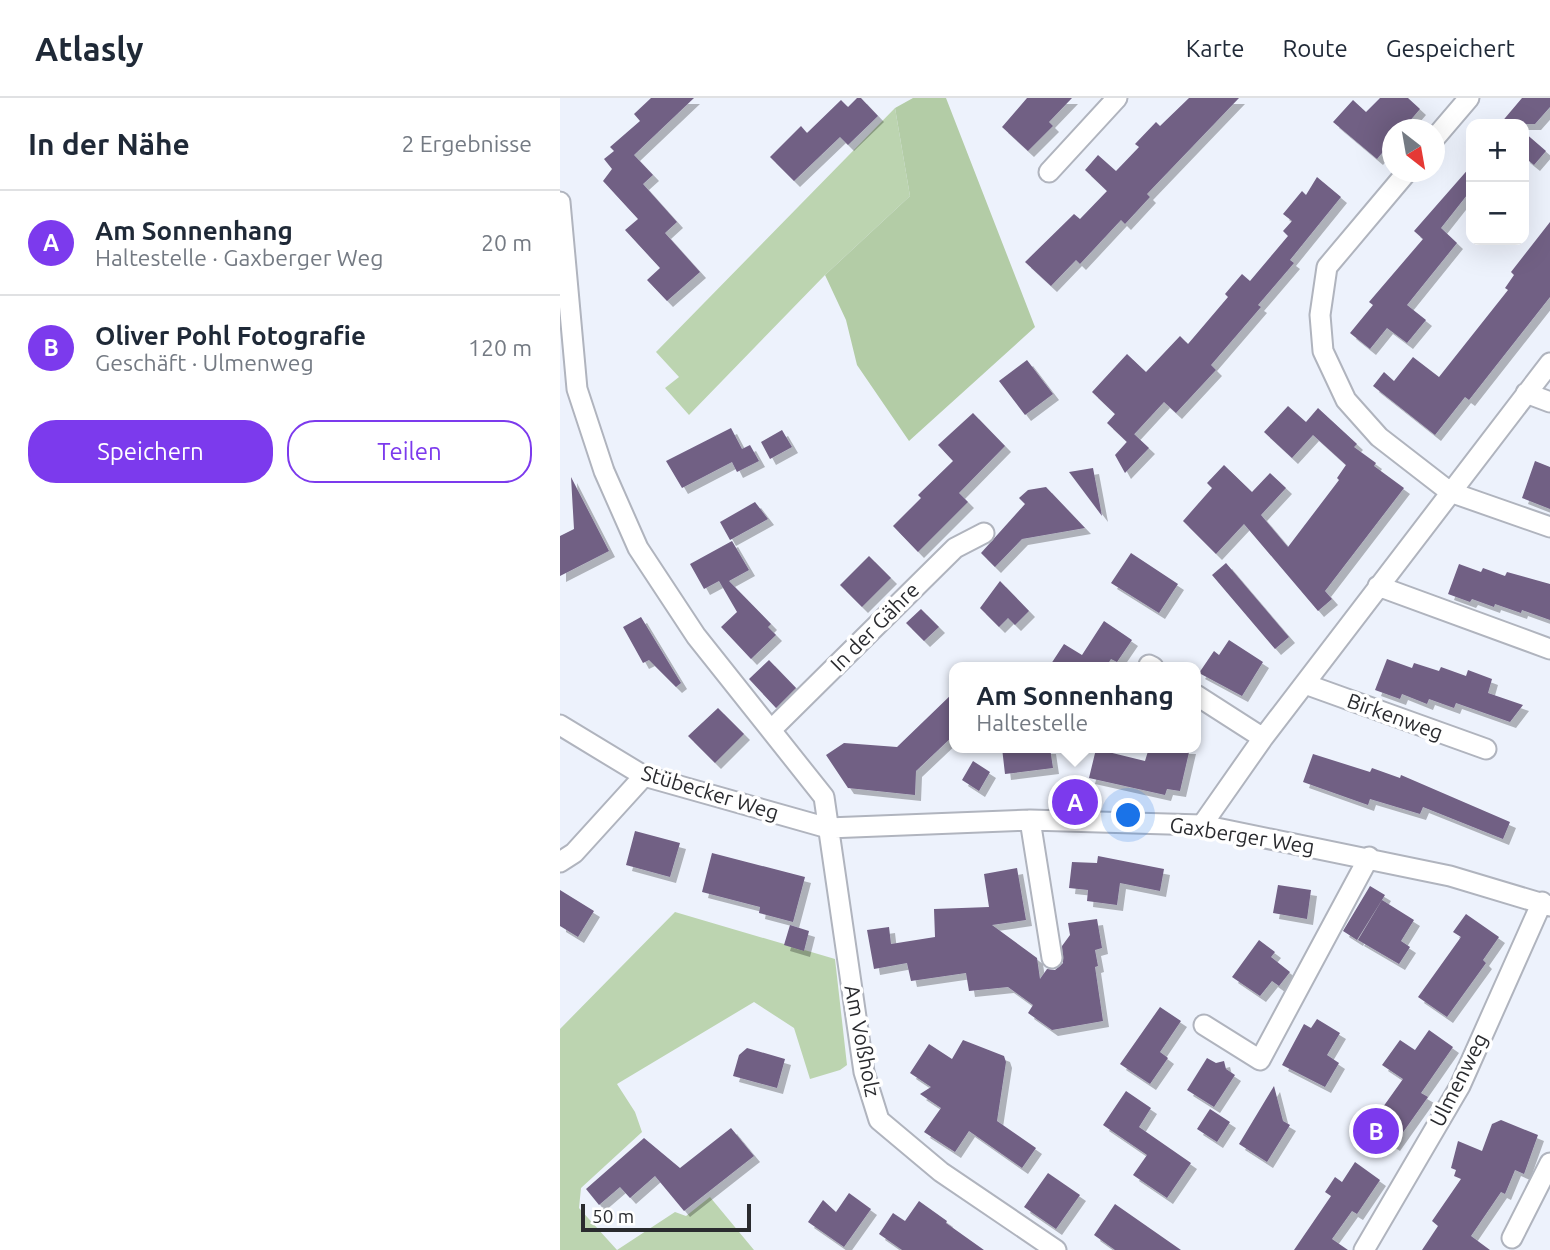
<!DOCTYPE html>
<html lang="de">
<head>
<meta charset="utf-8">
<style>
	:root { --surface:#fff; --page:#f6f6f7; --text:#1f2937; --muted:#747a83; --line:#e0e1e3; --accent:#7c3aed }
	body { margin:0; font-family:Ubuntu,sans-serif; background:var(--page); color:var(--text) }
	.controls { position:absolute; right:21px; top:21px; display:grid; overflow:hidden; border-radius:14px; box-shadow:0 7px 28px #0002 }
	.controls button { width:63px; height:63px; display:grid; place-items:center; padding:0; border:0; border-bottom:2px solid var(--line); background:var(--surface); color:var(--text); font:35px sans-serif }
	.compass { position:absolute; left:822px; top:21px; width:63px; height:63px; border-radius:50%; background:var(--surface); box-shadow:0 7px 28px #0002; rotate:149deg }
	.scale { position:absolute; left:21px; bottom:18px; width:170px; box-sizing:border-box; padding-left:7px; border:4px solid #2a2b2f; border-top:0; font-size:19px; line-height:24px; white-space:nowrap; color:#2a2b2f; -webkit-text-stroke:5px #fff; paint-order:stroke }
	.you { position:absolute; left:569px; top:718px; width:24px; height:24px; margin:-18px; border:5px solid #fff; border-radius:50%; background:#1a73e8; box-shadow:0 0 0 10px #1a73e833 }
	.badge { display:grid; place-items:center; width:46px; height:46px; border-radius:50%; background:var(--accent); color:#fff; font-size:23px; font-weight:700 }
	.pin { position:absolute; translate:-50% -50%; border:4px solid #fff; box-shadow:0 2px 7px #0006 }
	.popup { position:absolute; left:389px; top:564px; width:252px; height:91px; box-sizing:border-box; display:grid; place-content:center; border-radius:14px; background:var(--surface); filter:drop-shadow(0 2px 5px #0005); font-size:23px; white-space:nowrap; color:var(--muted) }
	.popup b { font-size:26px; color:var(--text) }
	.popup::after { content:''; position:absolute; left:50%; top:100%; margin-left:-14px; border:14px solid transparent; border-top-color:var(--surface) }
	.list { margin:0; padding:0; list-style:none }
	h2 { display:flex; justify-content:space-between; align-items:center; height:91px; margin:0; padding:0 28px; font-size:30px }
	h2 small { font-size:23px; font-weight:400; color:var(--muted) }
	.list li { display:grid; grid-template-columns:46px 1fr auto; gap:21px; align-items:center; box-sizing:border-box; height:105px; padding:0 28px; border-top:2px solid var(--line) }
	.list b { display:block; font-size:26px; white-space:nowrap }
	.list p { margin:0; font-size:23px; white-space:nowrap; color:var(--muted) }
	.list em { font-size:23px; font-style:normal; color:var(--muted) }
	.actions { display:flex; gap:14px; padding:21px 28px }
	.actions a { flex:1; padding:16px 0; border:2px solid var(--accent); border-radius:28px; text-align:center; font-size:24px; color:var(--accent) }
	.actions .main { background:var(--accent); color:#fff }
	.map { position:relative; flex:none; width:990px; height:1152px; overflow:hidden }
	header { display:flex; align-items:center; gap:42px; box-sizing:border-box; height:98px; padding:0 35px; background:var(--surface); border-bottom:2px solid var(--line) }
	header strong { font-size:33px }
	nav { display:flex; gap:38px; margin-inline-start:auto; font-size:24px }
	main { display:flex }
	aside { flex:1; background:var(--surface) }
	.map>svg:first-child { display:block }
</style>
</head>
<body>
<header>
<strong>Atlasly</strong>
<nav><a>Karte</a><a>Route</a><a>Gespeichert</a></nav>
</header>
<main>
<aside>
<h2>In der Nähe<small>2 Ergebnisse</small></h2>
<ul class="list">
<li><span class="badge">A</span><div><b>Am Sonnenhang</b><p>Haltestelle · Gaxberger Weg</p></div><em>20 m</em></li>
<li><span class="badge">B</span><div><b>Oliver Pohl Fotografie</b><p>Geschäft · Ulmenweg</p></div><em>120 m</em></li>
</ul>
<div class="actions"><a class="main">Speichern</a><a>Teilen</a></div>
</aside>
<div class="map">
<svg width="990" height="1152" viewBox="0 0 990 1152">
	<defs>
		<filter id="shadow"><feDropShadow dx="6" dy="6" stdDeviation="0" flood-color="#0004"/></filter>
	</defs>
	<rect width="100%" height="100%" fill="#edf2fc"/>
	<path fill="#bcd4b0" d="M335,10L350,98L265,177L129,317L105,290L119,279L96,254Z
		M115,814L275,861L287,967L280,972L250,981L234,930L194,904L57,986L75,1014L82,1034L21,1090L19,1110L57,1152H0V931Z
		M150,1099L194,1152H57L115,1114L126,1118Z"/>
	<path fill="#b3cca6" d="M353,0H386L475,229L349,343L297,267L286,222L265,177L350,98L335,10Z"/>
	<path fill="#716084" filter="url(#shadow)" d="M91,0H134L74,57L93,77L83,86L117,124L105,135L140,174L107,203L87,182L100,170L65,132L78,121L43,83L52,71L44,61L54,53L50,49L80,23L74,16Z
		M297,0H301L318,18L288,47L280,39L234,83L210,59L241,28L247,35L281,2L288,9Z
		M467,0H512L489,24L493,28L468,53L442,29Z
		M629,0H679L587,96L590,99L565,126L561,122L520,166L516,162L491,188L465,164L514,116L520,121L547,93L525,72L538,57L556,73L579,49L575,46L596,24L600,28Z
		M820,0H848L860,11L842,32H832V43L817,61L773,24L793,2L806,14Z
		M962,0H990V9L975,26H940Z
		M964,34L986,53L974,67L964,59Z
		M911,68V92L881,130L897,145L847,207L866,222L847,245L827,230L810,251L790,235L813,207L809,204L863,141L854,133Z
		M757,79L781,99L730,162L734,165L698,207L701,209L651,267L656,272L616,315L604,304L567,344L547,325L555,316L532,294L567,256L586,274L620,238L628,246L668,199L665,196L682,176L690,183L728,138L723,133L732,123L723,116L742,93L746,97Z
		M990,124V199L909,302L905,299L875,337L813,288L824,274L834,283L853,259L879,279L948,192L945,190L954,177L951,174Z
		M467,262L493,296L465,317L439,283Z
		M728,308L746,324L758,310L797,346L794,349L816,365L814,368L844,390L765,493L772,501L758,513L684,426L656,456L623,423L652,390L647,385L664,367L692,394L710,375L726,390L701,417L728,449L779,382L777,380L786,367L753,337L732,360L704,334Z
		M413,315L445,348L399,395L408,404L358,454L333,428L361,400L358,397L393,363L378,347Z
		M171,330L182,351L190,347L199,363L177,374L172,364L122,390L106,363Z
		M222,332L232,349L210,361L201,344Z
		M574,336L589,350L565,375L555,357Z
		M975,363L990,369V411L962,400Z
		M533,370L542,418L509,374Z
		M11,379L49,453L0,478V438L14,431Z
		M486,389L525,430L462,441L435,469L421,455L465,406L459,400L468,392Z
		M195,404L208,421L170,442L160,424Z
		M172,443L189,472L169,483L211,526L208,529L216,537L191,561L161,529L177,514L159,483L144,491L130,466Z
		M571,455L618,486L599,515L551,485Z
		M309,458L331,480L302,509L280,487Z
		M666,465L729,539L715,551L652,477Z
		M899,466L921,474L923,470L945,478L947,474L990,486V522L962,512L961,515L935,506L934,509L912,501L910,504L888,496Z
		M440,483L469,513L455,527L448,520L439,529L420,510Z
		M361,511L379,529L364,543L346,525Z
		M81,519L121,585L116,589L89,562L83,565L63,529Z
		M544,523L572,542L557,564L551,561L546,569H489L504,546L522,557Z
		M669,542L703,564L682,598L639,575L654,553L659,557Z
		M827,561L852,570L854,565L879,573L881,569L906,578L908,572L932,581L928,595L963,607L950,624L896,605L894,610L869,601L867,606L842,596L840,601L815,592Z
		M209,562L236,590L216,610L189,581Z
		M394,594V637L356,673L355,697L288,690L266,657L284,645L337,649Z
		M158,610L184,636L155,665L128,638Z
		M442,650H490L493,670L445,676Z
		M589,650H630L620,693L607,691L605,697L529,680L536,651L585,663Z
		M753,656L810,674L812,670L840,680L841,677L950,724L943,741L863,709L860,716L810,701L808,707L743,684Z
		M413,663L430,674L419,693L402,682Z
		M75,733L120,745L110,779L66,767Z
		M152,755L245,779L233,824L199,815L200,809L142,794Z
		M538,758L604,771L600,793L560,785L557,807L527,803L528,792L509,790L512,764L537,765Z
		M457,770L466,822L432,827L477,860L480,881L487,871L495,872L503,865L502,848L510,837L508,825L537,821L542,850L535,852L538,868L535,869L543,923L492,932L468,915L473,907L448,889L409,893L406,875L351,883L347,865L314,871L307,832L329,829L331,846L375,839L374,811L429,809L424,776Z
		M718,787L751,792L747,821L713,815Z
		M810,788L825,797L797,842L783,833Z
		M0,792L34,813L18,839L0,828Z
		M822,802L854,822L841,843L850,849L839,866L798,842Z
		M906,816L939,839L923,862L926,865L887,919L858,899L901,839L893,834Z
		M230,827L249,833L244,853L224,847Z
		M699,842L715,854L711,859L730,874L719,888L712,883L700,898L672,879Z
		M600,909L621,923L600,954L608,960L590,986L560,966Z
		M757,921L780,935L767,957L779,965L765,989L722,967L744,926L751,930Z
		M869,932L893,949L861,995L868,999L834,1047L808,1030L843,981L822,967L840,942L855,952Z
		M403,942L444,958L446,964L437,1023L476,1050L462,1070L409,1033L395,1054L364,1034L381,1010L360,996L371,989L350,975L369,946L392,961Z
		M187,950L225,961L217,990L173,978L179,957Z
		M647,960L656,965L664,963L666,971L675,977L654,1009L627,992Z
		M714,988L723,1023L730,1027L707,1064L679,1046Z
		M566,993L591,1010L579,1029L631,1065L607,1100L573,1077L587,1057L543,1027Z
		M650,1011L670,1024L657,1044L637,1031Z
		M941,1022L978,1037L964,1076L955,1072L945,1096L941,1094L911,1138L930,1152H862L878,1128L872,1123L901,1081L894,1078L896,1072L891,1070L898,1043L922,1053L932,1026Z
		M171,1030L194,1058L124,1113L95,1078L70,1100L60,1089L39,1107L26,1091L84,1040L120,1070Z
		M795,1064L820,1082L797,1116L792,1113L772,1141L788,1152H734L771,1098L765,1094L775,1079L782,1084Z
		M488,1075L520,1097L496,1131L464,1109Z
		M289,1095L311,1111L284,1149L248,1124L263,1102L276,1114Z
		M359,1103L387,1123L386,1125L424,1152H342L319,1136L333,1115L345,1123Z
		M555,1106L621,1152H555L534,1137Z"/>
	<g fill="none" stroke-linecap="round" stroke-linejoin="round">
		<g stroke="#b0b4be" stroke-width="23">
			<path id="minor" d="M874,41L909,0
				M489,74L557,0
				M847,74L767,169L760,217L763,253L786,302L819,339L890,394L990,429
				M0,104L17,291L44,373L78,450L136,538L264,699L304,974L319,1022L381,1074L496,1152
				M966,295L990,304
				M818,488L990,551
				M589,567L593,569
				M745,586L926,651
				M636,597L703,640
				M0,627L84,678L268,730L470,722L642,727L890,778L990,808
				M212,631L395,450L424,435
				M470,722L492,860
				M642,727L703,640L990,265
				M0,764L14,755L84,678
				M644,927L700,962L809,759
				M952,1140L990,1065
				M804,1152L900,988L982,804"/>
		</g>
		<use href="#minor" stroke="#fff" stroke-width="19"/>
	</g>
	<g text-anchor="middle" stroke-width="7" stroke-linejoin="round" paint-order="stroke">
		<g font-size="21" fill="#2a2b2f" stroke="#fff">
			<text transform="translate(315 529) rotate(-45)" y="7">In der Gähre</text>
			<text transform="translate(835 619) rotate(20)" y="7">Birkenweg</text>
			<text transform="translate(150 695) rotate(17)" y="7">Stübecker Weg</text>
			<text transform="translate(682 738) rotate(9)" y="7">Gaxberger Weg</text>
			<text transform="translate(302 943) rotate(79)" y="7">Am Voßholz</text>
			<text transform="translate(899 982) rotate(-63)" y="7">Ulmenweg</text>
		</g>
	</g>
</svg>
<div class="controls">
<button>+</button>
<button>−</button>
</div>
<svg class="compass" viewBox="-18 -18 36 36"><path d="M0-13l5 13h-10z" fill="#e53935"/><path d="M0 13l5-13h-10z" fill="#747a83"/></svg>
<div class="scale">50 m</div>
<div class="you"></div>
<div class="pin badge" style="left:515px;top:704px">A</div>
<div class="popup"><b>Am Sonnenhang</b>Haltestelle</div>
<div class="pin badge" style="left:816px;top:1033px">B</div>
</div>
</main>
</body>
</html>
